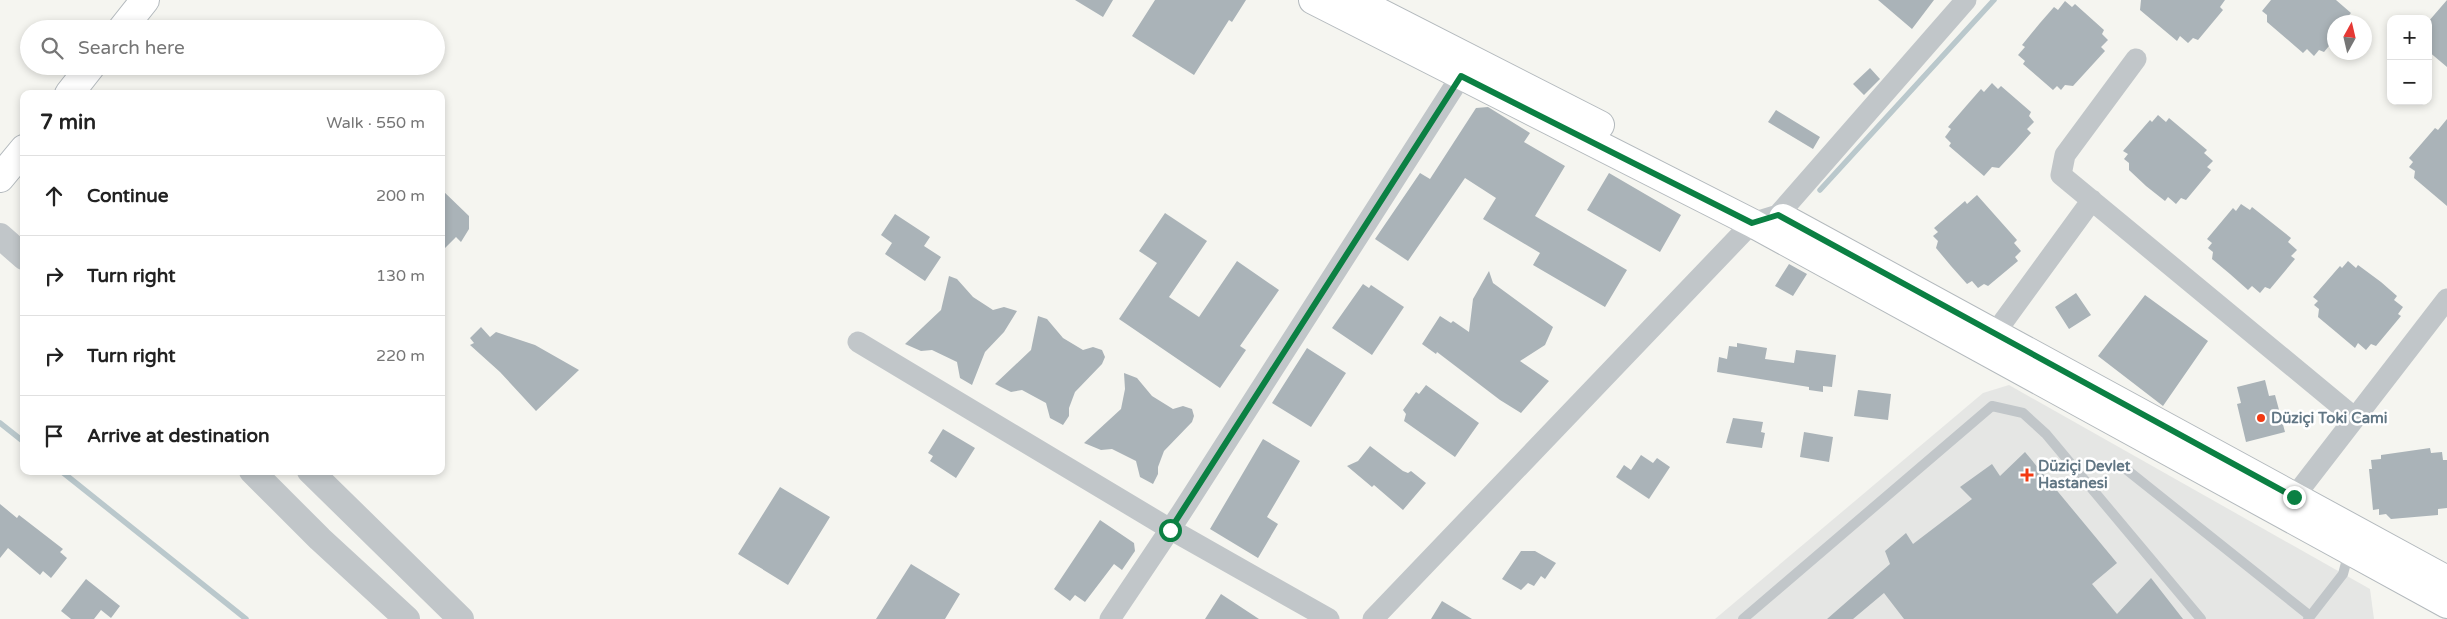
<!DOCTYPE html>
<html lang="en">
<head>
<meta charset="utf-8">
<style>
	:root { --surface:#fff; --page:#f6f6f6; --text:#222; --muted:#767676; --line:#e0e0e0 }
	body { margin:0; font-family:"Varela Round",sans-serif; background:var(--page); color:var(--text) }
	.controls { position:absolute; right:15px; top:15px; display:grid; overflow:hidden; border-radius:10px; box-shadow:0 2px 8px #0003 }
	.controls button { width:45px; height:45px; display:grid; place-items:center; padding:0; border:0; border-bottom:1px solid var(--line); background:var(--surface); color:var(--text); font:25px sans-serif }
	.compass { position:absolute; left:2327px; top:15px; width:45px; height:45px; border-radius:50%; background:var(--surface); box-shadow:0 2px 8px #0003; rotate:8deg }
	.stop { position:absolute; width:15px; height:15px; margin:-11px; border:4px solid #0b8043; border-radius:50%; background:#fff }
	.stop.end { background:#0b8043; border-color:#fff; box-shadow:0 1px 5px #0008 }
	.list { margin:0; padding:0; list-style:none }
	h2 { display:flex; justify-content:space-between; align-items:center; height:65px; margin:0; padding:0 20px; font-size:21px }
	h2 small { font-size:16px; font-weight:400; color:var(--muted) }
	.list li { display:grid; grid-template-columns:32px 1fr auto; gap:15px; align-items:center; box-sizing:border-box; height:80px; padding:0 20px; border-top:1px solid var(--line) }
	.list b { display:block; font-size:19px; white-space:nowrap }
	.list em { font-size:16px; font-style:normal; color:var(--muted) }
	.icon { flex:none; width:28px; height:28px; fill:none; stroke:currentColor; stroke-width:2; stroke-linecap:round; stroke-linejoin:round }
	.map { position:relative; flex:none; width:2447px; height:619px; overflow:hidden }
	.search { position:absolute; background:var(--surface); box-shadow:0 2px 8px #0003; left:20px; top:20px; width:425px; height:55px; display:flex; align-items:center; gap:12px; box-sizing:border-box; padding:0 18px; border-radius:28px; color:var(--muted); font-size:19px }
	.panel { position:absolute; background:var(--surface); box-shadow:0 2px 8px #0003; left:20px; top:90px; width:425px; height:385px; border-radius:10px }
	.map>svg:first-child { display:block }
</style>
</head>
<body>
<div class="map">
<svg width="2447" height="619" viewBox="0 0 2447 619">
	<rect width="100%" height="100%" fill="#f5f5f0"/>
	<path fill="#e5e6e4" d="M2009,385L2370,589L2374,619H1715L1983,393Z"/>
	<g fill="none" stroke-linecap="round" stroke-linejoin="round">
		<path stroke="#bac8cc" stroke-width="5.5" d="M1820,190L1994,0
			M0,423L24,442
			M61,471L246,619"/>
	</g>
	<path fill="#aab3b8" d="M1075,0H1113L1103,17Z
		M1155,0H1246L1232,22L1229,20L1194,75L1132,36Z
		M1878,0H1934L1912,29Z
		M2141,0H2225L2220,7L2223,10L2198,40L2193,38L2188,43L2180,36L2177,41L2140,10Z
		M2271,0H2336L2351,13L2343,22H2334V40L2324,52L2319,50L2314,56L2307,49L2303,53L2267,22V15L2262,11Z
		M2447,0V67L2428,51V22Z
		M2065,1L2072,7L2075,4L2104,30L2102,34L2108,40L2101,47L2105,51L2073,86L2065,85L2061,90L2057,86L2053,90L2023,64L2025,61L2018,55L2025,47L2022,45L2040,23L2054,7L2058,10Z
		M1870,68L1880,79L1864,95L1853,84Z
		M1992,83L1998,89L2001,86L2031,112L2029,116L2034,122L2027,129L2031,133L2015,151L1999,168L1992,167L1984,176L1949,146L1951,143L1945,137L1951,129L1948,127L1967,105L1981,89L1984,92Z
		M1488,107L1530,133L1524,142L1565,166L1535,216L1627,270L1605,307L1533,265L1540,253L1483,219L1496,198L1465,178L1408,261L1375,239L1420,173L1430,179L1476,108Z
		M1776,110L1820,137L1813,149L1768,122Z
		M2158,115L2166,122L2169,118L2207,150L2204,153L2213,161L2207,167L2211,170L2186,200L2181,198L2176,204L2168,197L2165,201L2146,186L2129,170V163L2124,159L2128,154L2123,151L2150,120L2152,122Z
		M2447,119V206L2414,178L2415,171L2409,167L2413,162L2409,158L2435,128L2438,130Z
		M1609,173L1681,215L1660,252L1587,210Z
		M441,189L469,216V229L461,242L456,237L441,252Z
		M1977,195L2017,240L2014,243L2021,251L2015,257L2018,261L1988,286L1984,284L1978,288L1972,281L1967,284L1951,266L1936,248L1938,241L1933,236L1938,232L1934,228L1965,201L1967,204Z
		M2241,204L2250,210L2252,207L2291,238L2288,242L2297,250L2291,256L2295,259L2270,289L2265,287L2260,293L2252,286L2248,290L2230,274L2212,259L2213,252L2208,248L2212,243L2207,239L2233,208L2236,211Z
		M1165,213L1207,241L1169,297L1199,317L1237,261L1279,290L1240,346L1246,350L1220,388L1119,319L1157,263L1139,251Z
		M895,214L930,237L924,246L941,257L925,281L885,254L892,243L881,235Z
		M2348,261L2356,268L2358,265L2381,282L2397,296L2394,300L2403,307L2398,314L2401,316L2376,346L2371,344L2366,350L2358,343L2355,348L2336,332L2318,317L2319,309L2314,305L2318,301L2313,297L2340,266L2342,268Z
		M1789,264L1807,274L1793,296L1775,286Z
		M1489,271L1493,283L1553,327L1545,345L1520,361L1549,381L1521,413L1500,400L1437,352L1436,354L1422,344L1440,316L1451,323L1453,321L1469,332L1473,299Z
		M949,276L957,279L973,297L993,310L1004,307L1017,311L1004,332L985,352L972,385L960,378L957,362L932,350L921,351L905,344L941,310Z
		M1363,284L1369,288L1371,285L1404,307L1372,355L1332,328Z
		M2076,293L2091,315L2069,329L2055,307Z
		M2145,295L2208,341L2163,406L2098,356Z
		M1038,316L1047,319L1063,338L1083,350L1093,347L1102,350L1105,357L1102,364L1075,392L1069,408V416L1063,425L1050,418L1046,403L1022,390L1011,392L995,384L1031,350Z
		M481,327L490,337L496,332L535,345L579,370L536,411L500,372L470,345L474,343L470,338Z
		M1737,343L1767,348L1765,359L1794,363L1796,350L1836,355L1832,387L1823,386V392L1809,390V387L1717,372L1719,357L1727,359L1729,346L1737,347Z
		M1307,348L1346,373L1311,427L1272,403Z
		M1124,373L1137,378L1152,396L1173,409L1183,406L1192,409L1194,416L1192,422L1164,451L1158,467V474L1153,484L1140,477L1136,461L1112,449L1101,450L1084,443L1121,409L1125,389Z
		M2265,380L2269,396L2275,395L2285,432L2246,442L2237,404L2241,403L2237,387Z
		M1426,385L1479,423L1455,457L1404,421L1406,414L1403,410L1416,392L1419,394Z
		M1858,390L1891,394L1888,420L1854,416Z
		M1733,418L1763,422L1761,432L1765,433L1762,448L1726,443Z
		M943,429L975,448L956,478L930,461L933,456L928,453Z
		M1804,432L1833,437L1829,462L1800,457Z
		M1263,439L1300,461L1267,517L1278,524L1258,558L1210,529Z
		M1370,446L1403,471L1408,473L1411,471L1426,483L1403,510L1374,485L1372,487L1347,466L1358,461Z
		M2430,448L2431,453L2442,452L2443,460H2447V508L2438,509V515L2391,519L2386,514L2379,515V509L2373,510L2369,469H2372L2371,460L2381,459V455Z
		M2025,452L2117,563L2092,584L2117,614L2151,578L2183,619H1904L1884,593L1853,619H1827L1890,564L1885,551L1906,533L1913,544L1972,499L1960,487L1992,464L2000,476Z
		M1641,455L1653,463L1657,458L1670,467L1649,499L1616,477L1624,465L1631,470Z
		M780,487L830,517L788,585L738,554Z
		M0,504L17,518L19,515L63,549L60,552L67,558L51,578L43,571L40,575L8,548L0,558Z
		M1100,520L1134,543L1135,551L1122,570L1114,564L1085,602L1075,595L1070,601L1054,589Z
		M1521,551H1535L1556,563L1545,579L1541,576L1534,586L1528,583L1521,590L1502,579Z
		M911,564L960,594L945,619H876Z
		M86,579L120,606L111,618L101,610L94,619H71L61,611Z
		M1221,594L1259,619H1205Z
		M1442,601L1472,619H1431Z"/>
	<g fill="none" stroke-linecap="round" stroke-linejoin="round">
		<g stroke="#b3b9bd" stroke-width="30">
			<path id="secondary" d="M1313,0L1752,223L2447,604
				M1355,0L1600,125
				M122,29L145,0
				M69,94L91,66
				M0,178L24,149
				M1783,218L2447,580"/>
		</g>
		<path stroke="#c1c6c9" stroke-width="10" d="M2122,466L2310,616
			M1743,619L1992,406L2023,413L2046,434L2201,619
			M2308,619L2343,574L2349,552"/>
		<path stroke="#c1c6c9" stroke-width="21" d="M2136,59L2065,155L2061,175L2355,418
			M1995,333L2092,200
			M858,342L1170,529L1329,619
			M2294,497L2447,299
			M1110,619L1181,513L1461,76
			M1373,619L1752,223L1778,215L1966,0"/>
		<path stroke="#c1c6c9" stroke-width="26" d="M0,236L24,257
			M252,471L320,539L407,619
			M310,471L461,619"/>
		<use href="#secondary" stroke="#fff" stroke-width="28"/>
	</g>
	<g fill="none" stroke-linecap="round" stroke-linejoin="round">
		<path stroke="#0b8043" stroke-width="6" d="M1170,530L1461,76L1752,223L1778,215L2294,497"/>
	</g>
	<g fill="#f23a13" stroke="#fff" stroke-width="2">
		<circle cx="2261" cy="418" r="5"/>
		<path d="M2024.5 467.5h5v5h5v5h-5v5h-5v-5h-5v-5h5z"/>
	</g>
	<g text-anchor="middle" stroke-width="5" stroke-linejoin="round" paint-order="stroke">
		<g font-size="15" font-weight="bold" fill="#617684" stroke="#fff" text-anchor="start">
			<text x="2271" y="423">Düziçi Toki Cami</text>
			<text x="2038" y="471">Düziçi Devlet<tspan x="2038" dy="17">Hastanesi</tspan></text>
		</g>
	</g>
</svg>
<div class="controls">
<button>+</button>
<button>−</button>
</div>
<svg class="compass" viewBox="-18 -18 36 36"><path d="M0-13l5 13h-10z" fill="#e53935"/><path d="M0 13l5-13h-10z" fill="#767676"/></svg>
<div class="stop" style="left:1170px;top:530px"></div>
<div class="stop end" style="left:2294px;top:497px"></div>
<div class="search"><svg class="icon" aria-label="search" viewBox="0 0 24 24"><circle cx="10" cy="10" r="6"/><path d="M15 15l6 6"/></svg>Search here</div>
<section class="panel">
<h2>7 min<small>Walk · 550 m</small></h2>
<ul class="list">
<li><svg class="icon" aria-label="ahead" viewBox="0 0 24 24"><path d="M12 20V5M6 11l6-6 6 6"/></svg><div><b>Continue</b></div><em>200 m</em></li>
<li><svg class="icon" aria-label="right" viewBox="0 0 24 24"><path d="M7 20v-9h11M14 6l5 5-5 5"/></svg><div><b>Turn right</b></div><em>130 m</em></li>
<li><svg class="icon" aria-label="right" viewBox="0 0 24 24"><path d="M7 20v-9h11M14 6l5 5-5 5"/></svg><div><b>Turn right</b></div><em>220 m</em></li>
<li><svg class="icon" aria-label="arrive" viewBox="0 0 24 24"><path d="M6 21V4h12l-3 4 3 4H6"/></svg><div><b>Arrive at destination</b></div></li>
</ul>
</section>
</div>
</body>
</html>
